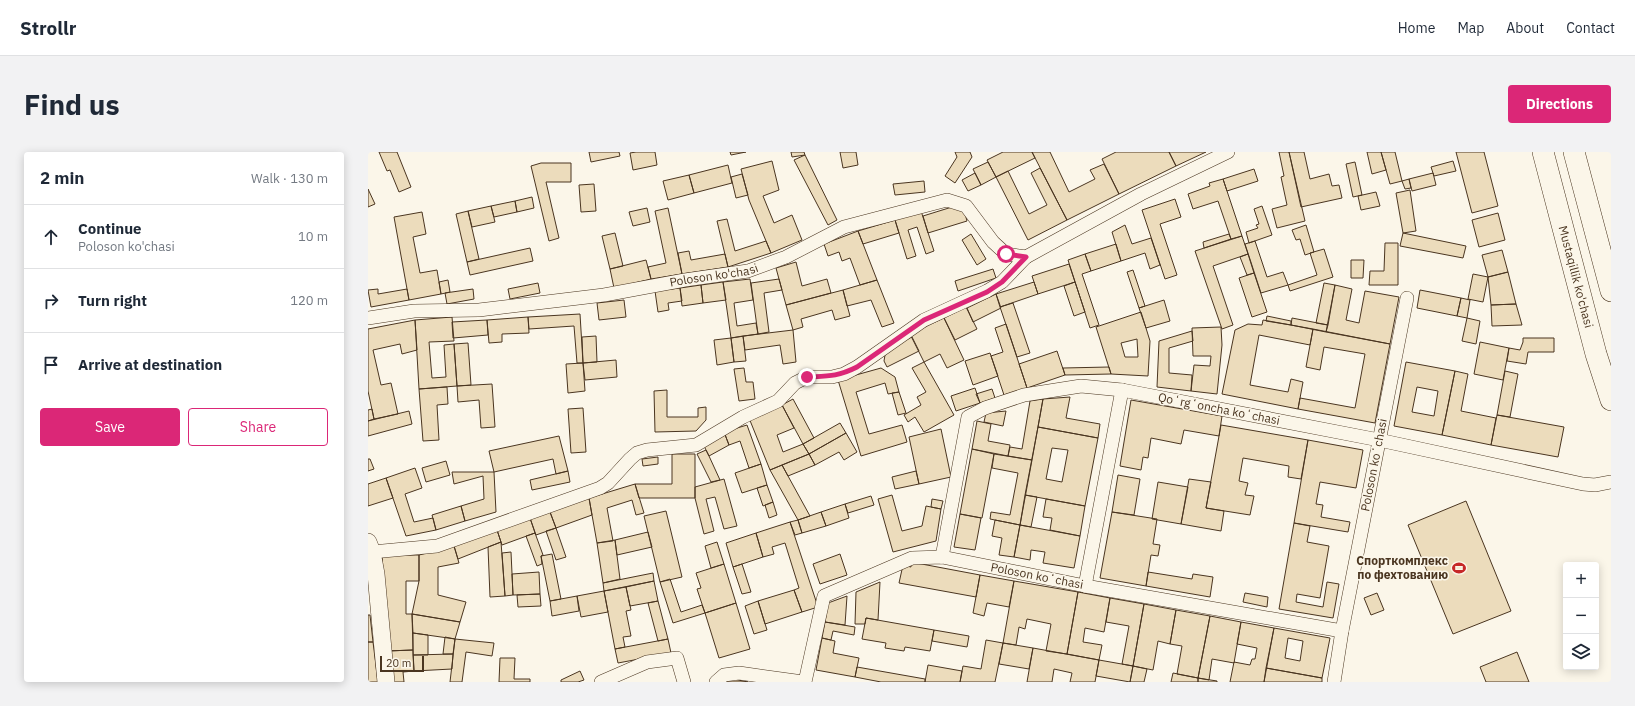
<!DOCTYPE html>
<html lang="en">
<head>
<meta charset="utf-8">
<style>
	:root { --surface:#fff; --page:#f2f2f3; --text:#1f2937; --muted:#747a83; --line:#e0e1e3; --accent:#db2777 }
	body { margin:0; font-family:"IBM Plex Sans",sans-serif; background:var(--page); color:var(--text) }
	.controls { position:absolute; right:12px; bottom:12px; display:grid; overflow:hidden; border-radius:4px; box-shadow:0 2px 10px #0003 }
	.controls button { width:36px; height:36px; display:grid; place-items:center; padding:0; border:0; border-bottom:1px solid var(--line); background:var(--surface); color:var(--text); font:20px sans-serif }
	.scale { position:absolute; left:12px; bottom:10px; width:44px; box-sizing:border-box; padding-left:4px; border:2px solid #4a3520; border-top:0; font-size:11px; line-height:14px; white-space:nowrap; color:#4a3520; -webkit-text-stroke:3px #fbf6e9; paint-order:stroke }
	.stop { position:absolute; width:12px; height:12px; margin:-9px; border:3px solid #db2777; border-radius:50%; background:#fff }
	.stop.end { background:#db2777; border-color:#fff; box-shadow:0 1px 4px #0008 }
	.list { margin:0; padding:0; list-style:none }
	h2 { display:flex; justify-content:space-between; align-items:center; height:52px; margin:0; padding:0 16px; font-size:17px }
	h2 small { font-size:13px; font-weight:400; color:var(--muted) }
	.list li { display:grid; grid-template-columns:26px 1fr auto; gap:12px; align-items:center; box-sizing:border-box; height:64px; padding:0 16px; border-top:1px solid var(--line) }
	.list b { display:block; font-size:15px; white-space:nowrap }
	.list p { margin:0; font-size:13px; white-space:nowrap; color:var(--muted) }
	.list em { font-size:13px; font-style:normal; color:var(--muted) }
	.actions { display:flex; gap:8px; padding:12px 16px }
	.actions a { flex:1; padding:9px 0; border:1px solid var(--accent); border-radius:4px; text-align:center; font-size:14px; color:var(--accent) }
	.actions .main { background:var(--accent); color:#fff }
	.icon { flex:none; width:22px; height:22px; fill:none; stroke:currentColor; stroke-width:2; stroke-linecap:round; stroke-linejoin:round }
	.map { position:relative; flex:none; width:1243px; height:530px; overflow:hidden; border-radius:4px }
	header { display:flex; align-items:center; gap:24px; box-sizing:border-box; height:56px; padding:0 20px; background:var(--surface); border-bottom:1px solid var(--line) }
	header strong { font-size:19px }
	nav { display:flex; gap:22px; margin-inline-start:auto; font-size:14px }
	.intro { display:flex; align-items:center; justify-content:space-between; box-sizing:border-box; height:96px; padding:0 24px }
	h1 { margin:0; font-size:28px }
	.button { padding:10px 18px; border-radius:4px; background:var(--accent); color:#fff; font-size:14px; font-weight:700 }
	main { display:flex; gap:24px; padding:0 24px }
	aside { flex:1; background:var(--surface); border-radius:4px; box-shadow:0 2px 10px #0003 }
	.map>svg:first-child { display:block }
</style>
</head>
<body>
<header>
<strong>Strollr</strong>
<nav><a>Home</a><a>Map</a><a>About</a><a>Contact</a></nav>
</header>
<div class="intro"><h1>Find us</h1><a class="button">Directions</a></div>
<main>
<aside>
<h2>2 min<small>Walk · 130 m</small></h2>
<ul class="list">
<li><svg class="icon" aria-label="ahead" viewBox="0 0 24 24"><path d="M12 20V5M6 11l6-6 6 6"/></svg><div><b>Continue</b><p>Poloson ko'chasi</p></div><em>10 m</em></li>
<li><svg class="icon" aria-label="right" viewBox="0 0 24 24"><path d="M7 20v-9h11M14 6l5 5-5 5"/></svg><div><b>Turn right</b></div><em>120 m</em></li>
<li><svg class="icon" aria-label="arrive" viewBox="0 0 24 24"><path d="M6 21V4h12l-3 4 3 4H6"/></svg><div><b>Arrive at destination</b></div></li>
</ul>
<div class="actions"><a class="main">Save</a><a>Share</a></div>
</aside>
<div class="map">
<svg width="1243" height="530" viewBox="0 0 1243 530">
	<rect width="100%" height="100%" fill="#fbf6e9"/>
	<path fill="#ecdcbc" stroke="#4a3520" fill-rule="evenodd" d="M11,0H29L43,35L31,40L22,18L19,19Z
		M221,0H251L252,4L223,10Z
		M268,0H287L289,13L265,18L262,1Z
		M362,0H378L363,3Z
		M423,0H436L437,3L424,5Z
		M472,0H488L490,13L475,16Z
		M587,0H602L604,5L587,31L577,24L589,5Z
		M635,0H664L667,6L628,25L619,8Z
		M664,0H682L701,40L727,27L722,18L736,12L751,42L699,68Z
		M748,0H801L808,14L751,42L734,7Z
		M801,0H838L808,14Z
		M911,0H921L937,69L909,76L904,57L919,53L913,25L916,24Z
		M921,0H936L942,27L961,22L964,34L971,33L974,46L933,55Z
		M999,0H1013L1018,18L1004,22Z
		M1013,0H1027L1034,29L1022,32Z
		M1088,0H1116L1130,54L1104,61Z
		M437,3L469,68L460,73L426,8Z
		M404,9L411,38L395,44L406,71L424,63L434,88L403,101L381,48L373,17Z
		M1085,9L1088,19L1066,24L1063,15Z
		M620,10L628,25L613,33L605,17Z
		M987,10L994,43L985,45L978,12Z
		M173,11H203V30H178L191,86L181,89L163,14Z
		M360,13L364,31L326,41L321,23Z
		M672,16L699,68L660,88L628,25L640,19L661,62L679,53L663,21Z
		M886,17L890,29L859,39L855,27Z
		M607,21L613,33L600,39L594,28Z
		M1065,21L1068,33L1044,39L1041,27Z
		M374,22L380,43L368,46L363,25Z
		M321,23L326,41L300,48L295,29Z
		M855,27L874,84L863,87L850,49L825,57L820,42L842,34L841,31Z
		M1041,27L1043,36L1037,37L1034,29Z
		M556,29L557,40L527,43L525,32Z
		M226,32L228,59L213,60L211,33Z
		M0,37L7,52L0,55Z
		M1042,38L1048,79L1035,81L1028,41Z
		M1008,40L1012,54L993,58L990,44Z
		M164,45L166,56L149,60L147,49Z
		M807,47L813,65L792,72L809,123L797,127L774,58Z
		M147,49L149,60L126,65L123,54Z
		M123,54L127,70L104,75L100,59Z
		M894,54L904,83L881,91L878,80L890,76L888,73L891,72L886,57Z
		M584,55L596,58L599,69L560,81L555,64Z
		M279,56L282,70L265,74L261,60Z
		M300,56L314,122L283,127L280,115L298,111L287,59Z
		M100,59L111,107L99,110L88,62Z
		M553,59L566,99L558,102L549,75L540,78L548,104L539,107L527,68Z
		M54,60L58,82L45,85L52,121L69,118L73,142L41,148L26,65Z
		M1130,61L1137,88L1111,95L1104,68Z
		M359,67L367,99L398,89L403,101L360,115L349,69Z
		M527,68L531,81L495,92L490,79Z
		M757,73L764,92L783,86L792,113L782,117L777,101L753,109L744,80Z
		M938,73L946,100L937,103L932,87L928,88L924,78Z
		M490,79L509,128L492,133L482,106L474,109L471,100L460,104L456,92Z
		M247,81L255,114L242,117L234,84Z
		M1035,81L1098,94L1095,106L1032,94Z
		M603,82L618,107L609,113L594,88Z
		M861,82L863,87L836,96L835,90Z
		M874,84L880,102L845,114L865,173L854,177L827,99Z
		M887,89L899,125L915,120L920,133L893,141L877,92Z
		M1017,91H1030V133H1001L1002,119H1016Z
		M748,92L753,109L723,119L717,102Z
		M162,96L165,109L102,123L99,110Z
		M956,97L965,125L922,139L920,133L949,123L942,101Z
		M1134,98L1140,120L1120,125L1114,103Z
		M321,99L323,108L357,102L360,115L314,122L310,101Z
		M717,102L723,119L714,122L731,173L722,176L700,108Z
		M880,102L886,121L879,123L872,105Z
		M278,108L283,127L246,136L242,117Z
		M983,108H996L995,126H983Z
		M428,110L434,134L459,127L463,141L418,153L408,116Z
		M701,112L707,130L670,142L664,124Z
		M625,117L628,126L590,139L587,129Z
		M765,118L777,154L771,156L759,120Z
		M1140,120L1148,152L1123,153L1120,125Z
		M886,121L899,160L884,165L871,126Z
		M1105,122L1120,125L1115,150L1100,147Z
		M382,127L385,148L366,151L369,174L388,171L390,182L363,186L355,130Z
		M411,127L414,138L396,141L401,180L390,182L383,131Z
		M80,128L82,140L73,142L71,130Z
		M509,128L526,171L514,175L503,148L479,154L475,138Z
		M355,130L358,148L335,151L333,133Z
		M666,130L670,142L632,155L628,142Z
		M707,130L717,160L706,164L696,134Z
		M170,131L172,141L142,147L140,137Z
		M956,131L967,133L960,173L948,171Z
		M333,133L335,151L314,154L312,136Z
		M967,133L984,137L978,168L991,171L997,139L1031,145L1022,192L958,180Z
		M312,136L314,149L300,151L301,158L290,160L287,139Z
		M10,137V142L39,137L41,148L3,155L0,138Z
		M105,137L106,147L79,152L77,141Z
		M475,138L482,164L467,168L464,158L433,167L435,175L425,178L418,153Z
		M1052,138L1093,146L1089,164L1049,156Z
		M628,142L633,156L605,170L599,156Z
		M1093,146L1102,148L1099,166L1089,164Z
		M256,148L258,165L231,168L229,151Z
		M796,148L802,169L778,176L771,156Z
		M645,151L662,201L649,205L632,155Z
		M1148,152L1154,173L1124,174L1123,153Z
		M598,155L609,177L587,188L576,166Z
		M773,160L782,189L780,224L743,222L728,175ZM769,187L770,205H757L753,191Z
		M212,162L215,211H209L206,174L161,177L160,165Z
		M899,164L923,169V173L898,169Z
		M84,165L86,189L61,190L64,226L78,225L76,193L86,192L89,234L51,237L47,168Z
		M160,165L161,181L134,182V190L121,191L119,168Z
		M576,166L596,208L579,216L572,202L556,210L542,182Z
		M924,166L960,173L958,180L923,173Z
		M1099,166L1112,169L1108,192L1094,189Z
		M47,168L49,198L34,202L32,192L5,198L13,233L23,231L30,262L6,267L0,239V177Z
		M119,168L120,183L85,186L84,170Z
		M895,168L945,177L942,193L891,183L882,233L920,240L923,227L935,230L930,257L854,242L867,178L880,172L894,173Z
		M638,172L659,236L636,243L623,204L635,200L627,176Z
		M853,175L854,193L849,242L823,239L826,213L842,214L843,204H825L824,176Z
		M945,177L1022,192L1007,271L930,257L932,246L987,256L997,202L956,195L952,218L938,215Z
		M425,178L428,210L415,212L412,193L377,198L375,184Z
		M824,179L825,189L801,196V221L824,223L823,239L789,235L791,189Z
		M228,184L229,210L215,211L214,185Z
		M375,184L378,209L366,210L363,186Z
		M544,185L551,199L519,215L516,209L518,197Z
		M363,186L366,210L349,213L346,188Z
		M1155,186H1186V200H1160L1158,212L1139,209L1141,196L1152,198L1155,190Z
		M1112,190L1141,196L1135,228L1106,222Z
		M100,191L103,233L89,234L86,192Z
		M689,199L697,223L659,236L651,212Z
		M622,201L630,224L605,233L597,209Z
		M248,208L249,225L217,228L215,211Z
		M556,210L586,263L556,280L547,265L540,270L536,263L553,253L549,245L558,240L544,216Z
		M1038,210L1087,219L1074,283L1026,274ZM1049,235L1070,239L1066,264L1044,260Z
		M215,211L217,239L200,241L198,212Z
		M741,215L743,222L697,223L695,216Z
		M376,216L378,230H385L387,247L371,249L366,217Z
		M513,216L527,225L531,240L520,242L517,231L488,240L501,282L534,273L539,290L493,304L470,228Z
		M1087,219L1100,222L1093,259L1128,266L1123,293L1074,283Z
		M1137,219L1150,222L1142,265L1129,263Z
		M124,232L127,275L113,276L111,248L90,250L89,234Z
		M79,235L80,252L69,253L71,288L55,289L51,237Z
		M607,236L612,251L588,259L583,244Z
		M624,237L627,246L612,251L608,242Z
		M299,238V265H330V256L338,255V268L328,279L287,280L286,239Z
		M531,240L538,261L530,263L524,241Z
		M702,245L698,266L732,272L730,286L670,275L675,247Z
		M425,247L446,286L435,292L414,253Z
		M675,247L664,308L640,304L642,295L654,297L662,249Z
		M763,248L854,264L851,284L816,278L813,292L783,286L780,306L775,305L773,318L752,314Z
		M414,253L426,276L409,283L415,300L435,292L441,302L402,318L381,266Z
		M215,256L218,300L203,301L200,257Z
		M4,257L6,267L0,269V258Z
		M41,259L44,272L0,284V269Z
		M638,259L635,274L616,270L618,261Z
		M1129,263L1196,275L1190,305L1123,293Z
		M609,269L623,272L620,289L642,293L640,304L604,297Z
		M472,271L478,281L441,302L435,292Z
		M379,273L393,312L381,316L372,289L361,293L356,280Z
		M853,273L940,288L933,327L920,325L921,314L875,306L871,329L880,331L877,343L886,344L882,363L838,356Z
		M670,275L730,286L717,354L657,343ZM684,296L700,298L694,330L678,327Z
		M573,277L583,325L551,332L541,285Z
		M356,280L361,293L341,304L335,292Z
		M478,281L489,300L476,308L471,300L447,313L441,302Z
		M191,284L200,319L188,322L185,307L126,320L121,299Z
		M940,288L995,298L988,336L952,330L948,352L955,353L953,365L982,370L980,380L926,371Z
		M604,297L626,302L614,366L592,362Z
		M338,298L341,304L352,328L343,330L329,302Z
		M304,302H327V346H271L267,332H304Z
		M441,302L447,313L420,324L414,313Z
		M626,302L664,308L652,373L622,367L623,360L642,363L650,321L624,316Z
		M290,305V312L275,314L274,307Z
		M0,307H2L6,317L0,319Z
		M78,309L82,323L58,330L54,316Z
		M393,312L399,333L374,341L367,321Z
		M414,313L420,324L442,364L430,368L402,318Z
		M47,316L54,336L37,342L46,370L65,366L68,378L38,384L18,326Z
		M200,319L202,330L164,338L162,328Z
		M548,319L551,332L527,337L524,325Z
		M84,320H126L128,360L97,369L93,354L116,347L115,324L86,332Z
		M750,323L772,327L766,363L744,360Z
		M18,326L25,346L0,354V332Z
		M356,327L369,374L356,377L347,345L338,347L346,379L336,382L327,346V335Z
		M821,327L843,330L838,356L856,359L853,379L813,372Z
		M790,330L820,335L813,372L784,367Z
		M267,332L276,361L268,363L264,348L239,356L245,389L229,391L221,346Z
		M399,333L405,350L395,354L389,336Z
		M524,343L534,379L554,374L558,354L573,357L568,389L525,400L510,347Z
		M657,343L669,345L663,375L652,373Z
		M503,344L506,353L480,361L477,352Z
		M221,346L224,363L188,376L182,360Z
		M564,347L575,349L573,357L563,355Z
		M678,347L717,354L712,384L682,378L684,366L675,365Z
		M1098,349L1143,459L1085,482L1040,373Z
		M405,350L409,363L401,366L397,353Z
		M477,352L481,366L458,374L453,360Z
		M93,354L97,369L68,378L64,363Z
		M298,359L314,425L292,430L276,364Z
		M182,360L188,376L168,383L162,366Z
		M453,360L458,374L434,381L430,368Z
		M744,360L789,367L785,392L792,393L790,404L783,403L778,434L732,426Z
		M592,362L613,366L607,398L586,395Z
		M162,366L167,381L134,393L129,378Z
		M430,368L434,381L427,383L422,370Z
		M627,368L652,373L646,405L631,403L634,386L624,384Z
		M422,370L450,455L434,460L426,438L431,436L417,391L404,395L406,402L395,405L388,381Z
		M926,371L942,374L939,390L961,394L952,446L929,442L928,450L955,455L959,430L971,432L965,466L911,457Z
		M652,373L712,384L706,416L675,411L677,400L663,398L662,408L646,405Z
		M188,376L198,405L188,408L178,379Z
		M129,378L133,390L90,407L86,394Z
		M280,380L284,395L249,403L247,388Z
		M167,381L175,403L173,404L174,412L169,414L158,384Z
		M388,381L395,405L365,415L358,391Z
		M247,388L252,427L235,431L229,391Z
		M133,390L137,444L122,445L120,395Z
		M349,390L356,412L343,416L337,394Z
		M86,394L91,411L70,415V443L98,450L92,470L44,462L51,429V403Z
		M143,400L145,443L137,444L134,401Z
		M184,402L193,447L182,449L173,404Z
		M472,402L479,423L452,432L445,412Z
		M14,403H51V429H38V462H44L45,498L19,499Z
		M543,410L612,423L608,445L531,431L535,413L543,415Z
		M356,412L368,451L337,461L329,437L333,436L328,421Z
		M374,412L383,440L374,442L365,415Z
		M171,420L172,442L145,443L144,422Z
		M780,420L824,427L825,422L845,425L842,445L778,434Z
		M285,421L286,429L236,439L235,431Z
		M612,423L646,429L641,455L619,451L616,464L605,461Z
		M302,427L313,460L334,453L337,461L305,471L292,430Z
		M286,429L290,449L262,454L258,435Z
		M646,429L710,440L699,502L678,499L683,472L659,467L657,477L651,475L648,493L635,491Z
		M512,430L510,468L498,466L497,472H487L488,440Z
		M258,435L263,458L258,459L263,484L255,485L257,495L247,497L236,439Z
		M426,438L434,460L397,472L390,449Z
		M236,439L240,460L213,465L209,444Z
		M710,440L742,446L736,480L717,476L715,490L734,493L731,508L699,502Z
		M877,441L900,445L899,455L875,450Z
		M1009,441L1016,458L1003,463L996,446Z
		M172,442L173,454L150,455L149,443Z
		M209,444L211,459L184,464L182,449Z
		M479,444L477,473L457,470L460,451Z
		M742,446L776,452L765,514L754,512L761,474L738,470Z
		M290,449L300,487L290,489L280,451Z
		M390,449L399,478L386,482L377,454Z
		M368,451L382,497L351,506L337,461Z
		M776,452L808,458L802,492L790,489L785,518L765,514Z
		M808,458L842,464L830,526L809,522L814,494L802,492Z
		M44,462L92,470L87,487L45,481Z
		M0,463H2L5,490H0Z
		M842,464L873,470L866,511L844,507L841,528L830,526Z
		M498,466L566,478L562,499L537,495L536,499L517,496L518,491L494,487Z
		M457,470L487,475L486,483L465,479L463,488L454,486Z
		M873,470L906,476L896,530H862L866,510L882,513L884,507H887L889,496L869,492Z
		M906,476L962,486L954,526L898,516ZM920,486L935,489L932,509L917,506Z
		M566,478L601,484L599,495L564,489Z
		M45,481L60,483V503H45Z
		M77,485L87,487L85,502H75Z
		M454,486L467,489L465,501L491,506L487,525L448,518Z
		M87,487L126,491L124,504L98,500L94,530H82Z
		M300,487L303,501L250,511L247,497Z
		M618,488L635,491L627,530H592L595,514L613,517Z
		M0,490H5L10,530H0Z
		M635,491L665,496L661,517L631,512Z
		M665,496L731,508L727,530H702L704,521L686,517L684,530H659Z
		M45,498L46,519L35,520L36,530H22L19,499Z
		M1149,500L1161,530H1118L1112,515Z
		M85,502L84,517L46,519L45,503Z
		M132,506H147L146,527H162V530H131Z
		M731,508L765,514L762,530L728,524Z
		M560,513L594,519L592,530H557Z
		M765,514L779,517L776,530H762Z
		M489,515L557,527V530H513L487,525Z
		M898,516L954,526V530H896Z
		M212,519L216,528L210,530H193V528Z
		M805,521L830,526V530H803Z
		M360,526L380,530H359Z
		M830,526L849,529V530H830Z"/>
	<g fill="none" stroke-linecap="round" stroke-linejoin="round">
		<g stroke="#4a3520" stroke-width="14">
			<g id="minor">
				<path id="s1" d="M0,166L46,159L111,158L236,143L317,128L380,119L418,105L476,75L579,48L598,54L625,90L638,102L658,105"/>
				<path d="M4,400L69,394L232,336L240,331L262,307L269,301L279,298L328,293L375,265L410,249L427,231L439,225H464L476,222L489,215L556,168L619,139L634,130L658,105L773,42L860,0"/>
				<path d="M574,405L600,265L617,256L656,243L713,234L754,238L1011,288L1215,332L1227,333L1243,330"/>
				<path d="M717,434L754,238"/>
				<path d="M233,530L279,510L309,506L316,530"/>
				<path d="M348,530L356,523L371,521L435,530"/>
				<path d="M437,530L456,444L544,406L574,405L717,434L974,479"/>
				<path d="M966,530L974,479L1039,146"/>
			</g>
		</g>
		<g stroke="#4a3520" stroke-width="18">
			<path id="tertiary" d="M0,390L4,400L8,422L18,530"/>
		</g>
		<g stroke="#4a3520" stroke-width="22">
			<g id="primary">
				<path id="s2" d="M1175,0L1228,202L1243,248"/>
				<path d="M1206,0L1243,139"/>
			</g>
		</g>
		<use href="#minor" stroke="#fbf6e9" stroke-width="13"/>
		<use href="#tertiary" stroke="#fbf6e9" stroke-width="17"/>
		<use href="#primary" stroke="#fbf6e9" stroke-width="21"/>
	</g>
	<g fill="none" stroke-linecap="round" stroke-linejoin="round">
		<path stroke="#db2777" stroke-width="5" d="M439,225C460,224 469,225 489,215L556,168L619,140L634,130L658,105L638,102"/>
	</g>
	<defs>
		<g id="stadium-bare" transform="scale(1.08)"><path d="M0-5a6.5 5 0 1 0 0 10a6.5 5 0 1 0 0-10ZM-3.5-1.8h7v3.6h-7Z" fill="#c62828" stroke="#fbf6e9" stroke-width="2.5" paint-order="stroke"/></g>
	</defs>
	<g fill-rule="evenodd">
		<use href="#stadium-bare" x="1091" y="416"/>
	</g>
	<g text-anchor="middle" stroke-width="3" stroke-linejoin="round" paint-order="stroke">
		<g font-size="12" fill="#4a3520" stroke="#fbf6e9">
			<text dy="4" stroke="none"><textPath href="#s1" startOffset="349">Poloson ko'chasi</textPath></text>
			<text dy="4" stroke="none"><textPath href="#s2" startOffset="129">Mustaqillik ko'chasi</textPath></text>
			<text transform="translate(851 257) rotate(11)" y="4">Qoʻrgʻoncha koʻchasi</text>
			<text transform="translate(1006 313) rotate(-79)" y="4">Poloson koʻchasi</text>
			<text transform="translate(669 424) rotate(11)" y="4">Poloson koʻchasi</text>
		</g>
		<g font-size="12" font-weight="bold" fill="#4a3520" stroke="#fbf6e9" text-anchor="end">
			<text x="1080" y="413">Спорткомплекс<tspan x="1080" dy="14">по фехтованию</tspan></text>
		</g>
	</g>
</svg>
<div class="controls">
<button>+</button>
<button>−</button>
<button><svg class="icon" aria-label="layers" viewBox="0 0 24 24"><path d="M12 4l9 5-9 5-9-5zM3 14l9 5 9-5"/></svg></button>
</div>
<div class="scale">20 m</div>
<div class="stop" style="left:638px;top:102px"></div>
<div class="stop end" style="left:439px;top:225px"></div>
</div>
</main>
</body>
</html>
